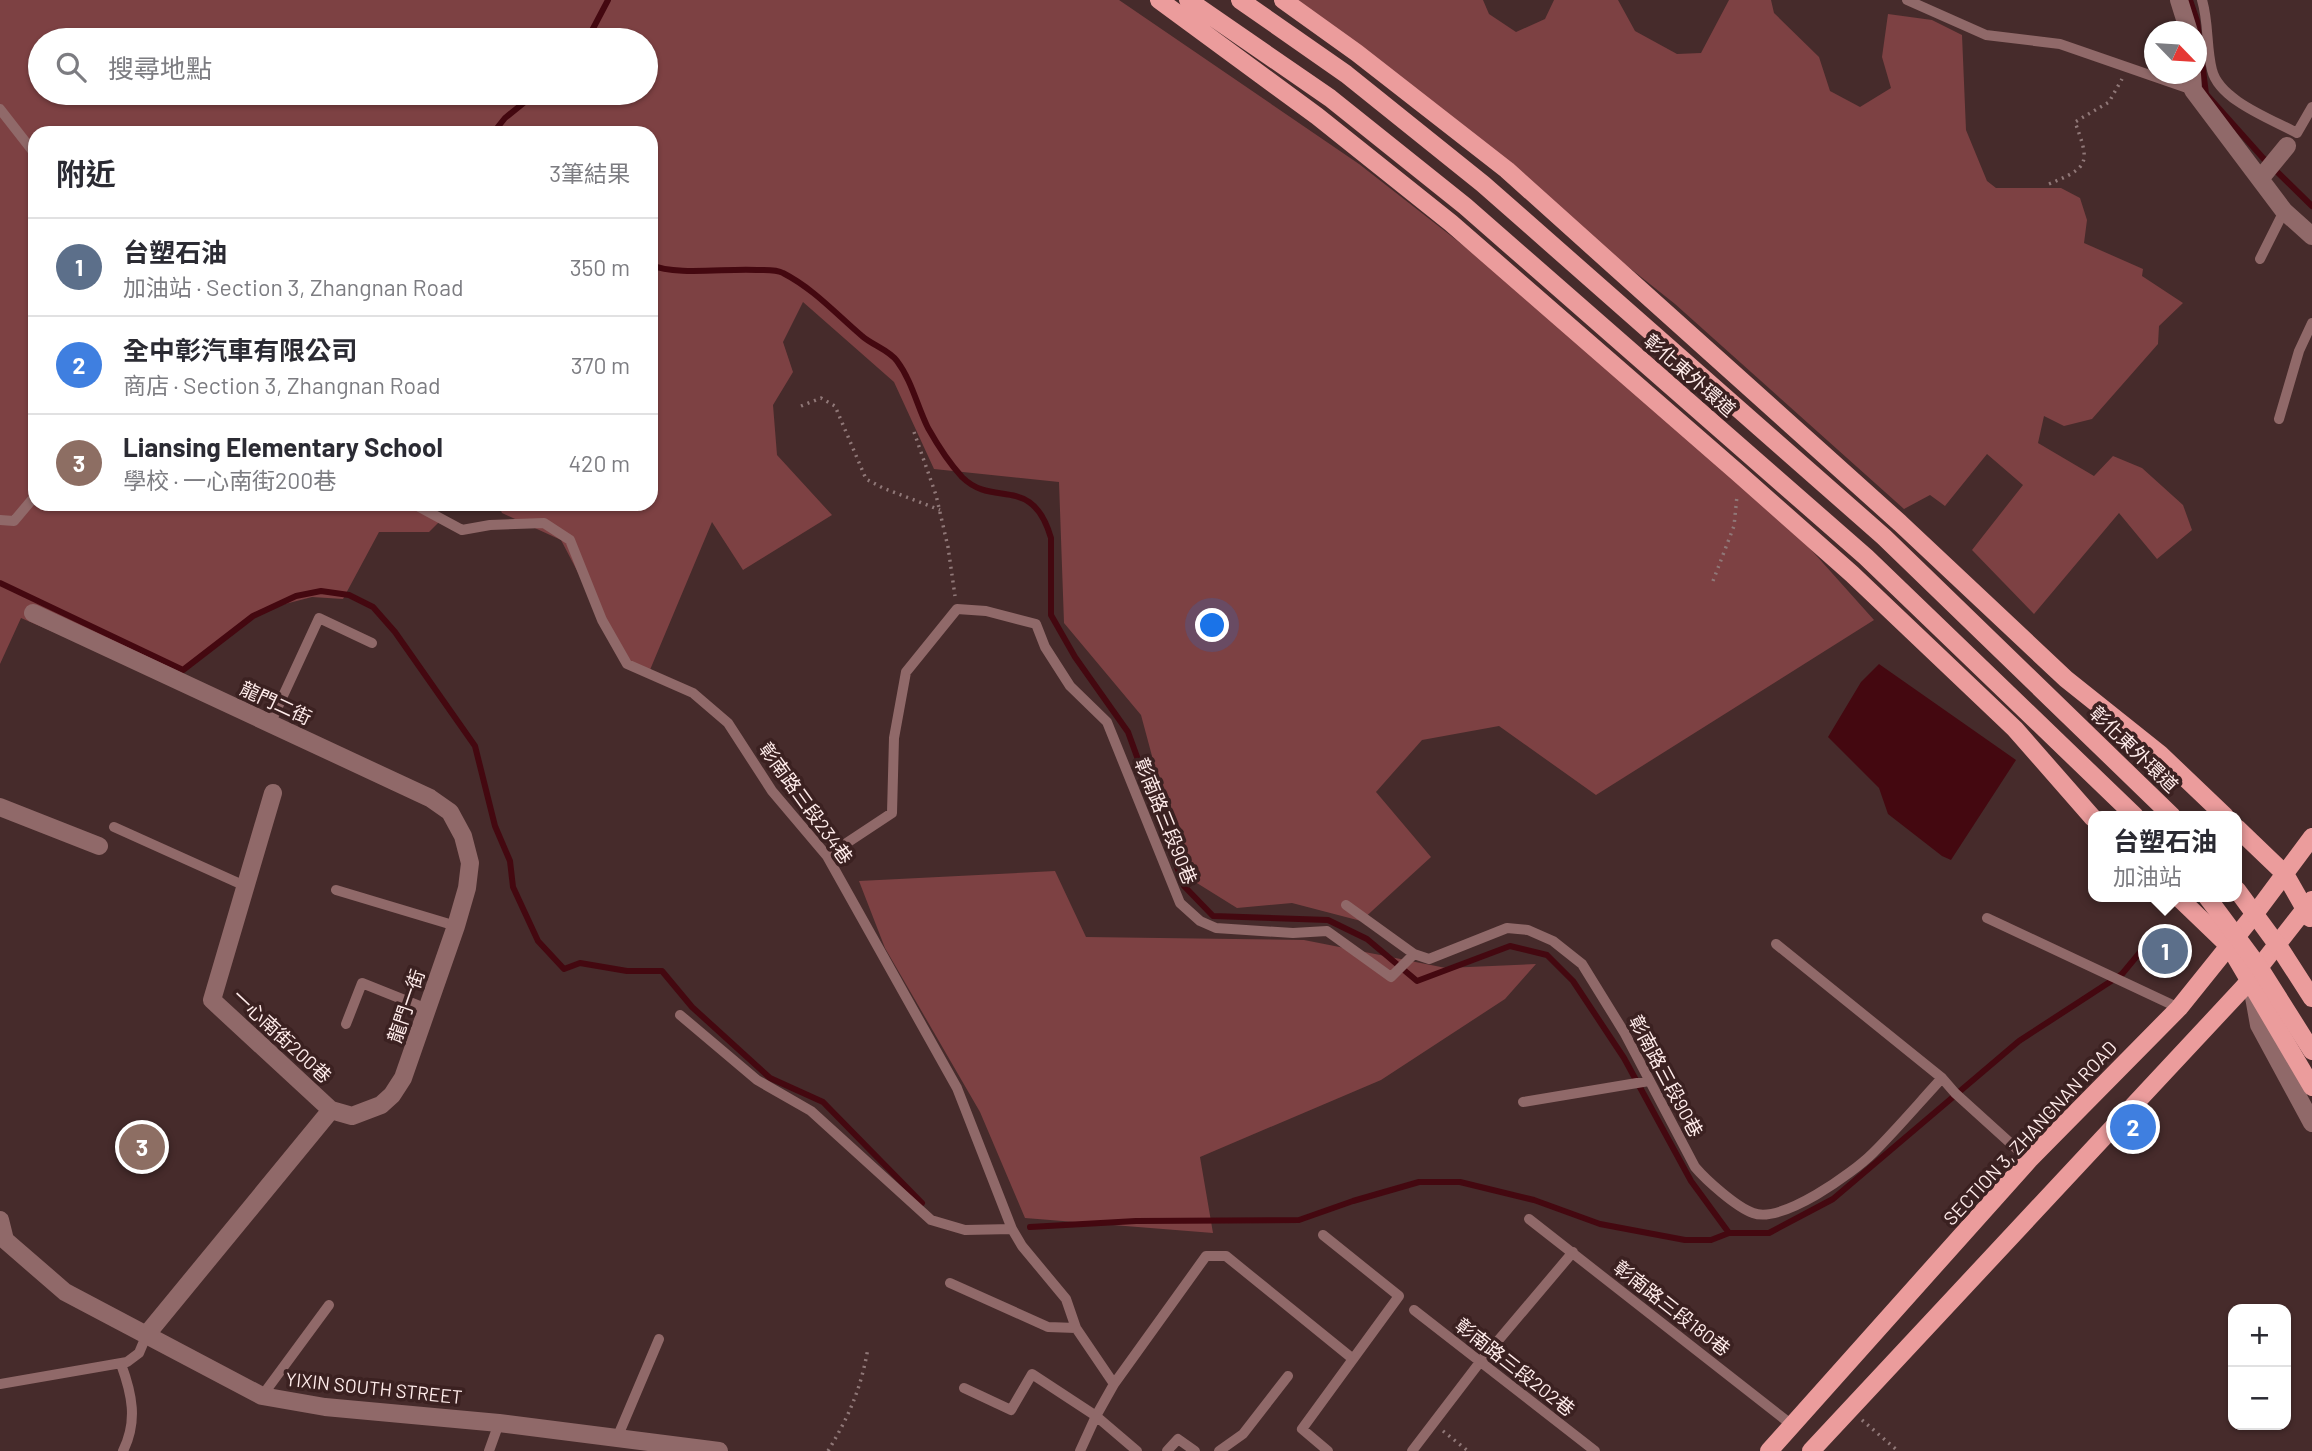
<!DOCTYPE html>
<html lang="zh-TW">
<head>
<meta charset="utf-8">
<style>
	:root { --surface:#fff; --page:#f2f2f3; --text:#2b2b33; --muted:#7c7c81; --line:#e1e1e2; --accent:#457088 }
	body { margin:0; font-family:Barlow,"Noto Sans TC",sans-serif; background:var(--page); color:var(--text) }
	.controls { position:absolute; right:21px; bottom:21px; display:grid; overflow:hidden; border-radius:14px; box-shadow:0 2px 5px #0004 }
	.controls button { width:63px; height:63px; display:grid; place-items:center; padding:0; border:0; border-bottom:2px solid var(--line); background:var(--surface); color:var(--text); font:35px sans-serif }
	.compass { position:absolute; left:2144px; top:21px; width:63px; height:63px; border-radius:50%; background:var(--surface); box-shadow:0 2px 5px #0004; rotate:115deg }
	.you { position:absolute; left:1213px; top:626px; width:24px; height:24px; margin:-18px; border:5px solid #fff; border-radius:50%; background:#1a73e8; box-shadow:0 0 0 10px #1a73e833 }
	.badge { display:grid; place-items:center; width:46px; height:46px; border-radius:50%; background:var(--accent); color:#fff; font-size:23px; font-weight:700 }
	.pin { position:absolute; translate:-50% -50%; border:4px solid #fff; box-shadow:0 2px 7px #0006 }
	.popup { position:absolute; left:2088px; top:811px; width:154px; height:91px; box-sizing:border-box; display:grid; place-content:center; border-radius:14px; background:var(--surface); filter:drop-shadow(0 2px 5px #0005); font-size:23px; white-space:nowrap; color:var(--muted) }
	.popup b { font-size:26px; color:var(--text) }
	.popup::after { content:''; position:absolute; left:50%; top:100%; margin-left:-14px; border:14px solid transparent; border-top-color:var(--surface) }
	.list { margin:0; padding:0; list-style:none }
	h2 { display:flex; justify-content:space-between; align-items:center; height:91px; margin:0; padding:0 28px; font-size:30px }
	h2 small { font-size:23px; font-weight:400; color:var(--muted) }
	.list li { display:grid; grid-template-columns:46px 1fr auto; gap:21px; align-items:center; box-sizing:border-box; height:98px; padding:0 28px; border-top:2px solid var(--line) }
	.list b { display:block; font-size:26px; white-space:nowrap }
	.list p { margin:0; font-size:23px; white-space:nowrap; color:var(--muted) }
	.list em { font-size:23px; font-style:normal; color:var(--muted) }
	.icon { flex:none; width:38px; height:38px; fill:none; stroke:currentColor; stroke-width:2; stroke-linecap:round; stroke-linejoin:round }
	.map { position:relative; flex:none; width:2312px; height:1451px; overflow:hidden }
	.search { position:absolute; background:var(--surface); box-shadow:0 2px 5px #0004; left:28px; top:28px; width:630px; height:77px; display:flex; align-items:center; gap:18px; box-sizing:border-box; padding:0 24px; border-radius:38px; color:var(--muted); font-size:26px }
	.panel { position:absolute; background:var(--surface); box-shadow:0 2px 5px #0004; left:28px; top:126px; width:630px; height:385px; border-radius:21px }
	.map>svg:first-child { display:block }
</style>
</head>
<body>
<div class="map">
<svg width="2312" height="1451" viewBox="0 0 2312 1451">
	<rect width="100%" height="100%" fill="#462b2b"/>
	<path fill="#7d4143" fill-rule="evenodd" d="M0,0H1119L1359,164L1560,321L1772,506L1874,620L1596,795L1499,726L1422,740L1376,792L1431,857L1361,921L1292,903L1237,908L1184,875L1141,715L1064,623L1059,482L934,469L894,382L803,302L783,342L793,372L773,405L777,455L832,515L743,570L712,522L647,677L628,668L561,540L502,513L498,504H651V133H35V504H408L440,521L429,532H379L343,599L312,597L258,611L169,682L21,618L0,664ZM40,40H646V93H40Z
		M1275,0H1483L1489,14L1516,32L1545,19L1554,0H1618L1635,31L1677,54L1701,53L1729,0H1771L1774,13L1819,57L1830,91L1860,107L1891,88L1882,57L1888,14L1932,20L1962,35L1966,130L1987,181L1996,188H2061L2080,198L2087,220L2084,243L2143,269L2142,276L2183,303L2159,326L2158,344L2092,419L2064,426L2044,416L2038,443L2094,476L2113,456L2142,468L2183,505L2192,530L2157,559L2119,513L2034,614L1972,550L2023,485L1987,454L1945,506L1930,495L1904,509L1675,304L1519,180Z
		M1055,871L1086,937L1304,940L1446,968L1536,964L1505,999L1381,1080L1200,1157L1213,1233L1025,1218L980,1112L885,948L859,881Z"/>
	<path fill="#440810" d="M1879,664L2016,760L1951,860L1942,856L1888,814L1879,788L1828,737L1861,682Z"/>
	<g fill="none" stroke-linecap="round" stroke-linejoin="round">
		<path stroke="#440810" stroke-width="6" d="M2190,0L2197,21L2206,94L2263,158L2312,206
			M587,40L608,0
			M493,133L505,118L536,93
			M651,265C676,276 727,268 757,270C765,270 776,269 783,273C814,289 836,314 862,336C872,345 889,350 897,361C912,381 917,406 928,428C937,444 950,464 962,477C994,509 1032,473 1051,538V615L1075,657L1128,732L1184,886L1213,916L1328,920L1367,939L1417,981L1510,946L1547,955L1573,981L1624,1058L1691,1181L1729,1233H1769L1833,1199L2019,1041L2122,974L2156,933
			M0,583L183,670L253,616L296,596L321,591L349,595L373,607L395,632L475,746L495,826L510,861L513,887L538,941L564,969L580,963L627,971H662L692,1007L770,1078L823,1102L922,1203
			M1030,1227L1136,1221L1299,1220L1353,1201L1419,1182H1460L1534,1200L1600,1224L1685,1240H1711L1729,1233"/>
		<path stroke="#907878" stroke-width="3.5" stroke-dasharray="2 5" stroke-linecap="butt" d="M2049,184C2090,167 2090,163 2075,122L2109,102L2122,79
			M801,406L821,398L835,406L866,479L883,488L940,510
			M914,432L936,495L948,547L955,596
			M1713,581L1734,526L1737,496
			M1862,1420L1898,1451
			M1443,1431L1468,1451
			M828,1451C849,1416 861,1389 868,1348"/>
		<path stroke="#906969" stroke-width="10" d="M1907,0L1986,35L2060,44L2193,90
			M2202,0C2209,23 2206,47 2212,70C2219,100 2271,119 2297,133L2312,107
			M0,109L35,154
			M2260,259L2284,211
			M2279,419L2299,351L2312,323
			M414,504L462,530L490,525L544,523L570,540L602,620L627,664L693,693L728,723L772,791L827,856L957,1088L1012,1229L1022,1246L1066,1299L1076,1328L1114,1384
			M0,520L14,521L35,496
			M270,724L319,618L372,643
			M114,827L245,886
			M827,856L892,813L894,738L906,672L957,609L986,611L1036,624L1045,647L1070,686L1107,722L1180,903L1200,921L1216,928L1293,933L1327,931L1391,977L1414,954L1429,959L1507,928L1528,930L1553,941L1582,964L1624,1032L1695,1167C1706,1180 1736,1207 1753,1213C1782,1224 1853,1173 1873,1153C1897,1129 1919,1103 1942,1078
			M336,890L456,926
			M1346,905L1414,954
			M1987,918L2179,1008
			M1776,944L1942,1078L1955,1093L2029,1160
			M680,1015L757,1080L811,1111L931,1220L965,1230L1012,1229
			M346,1024L362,983L427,1009
			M1523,1102L1649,1081
			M1529,1219L1792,1425
			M1323,1235L1399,1296L1302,1429L1328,1451
			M950,1283L1048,1327L1076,1328
			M1414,1310L1595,1451
			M121,1364C132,1394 138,1421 123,1451
			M0,1384L127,1362L139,1353L147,1334
			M964,1388L1011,1410L1032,1374L1096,1416L1137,1451
			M262,1396L329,1305
			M617,1438L659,1339
			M489,1451L499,1423
			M1080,1451L1096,1416L1114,1384L1206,1256H1226L1353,1359
			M1167,1451L1178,1439L1195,1451
			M1219,1451L1243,1434L1288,1376
			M1412,1451L1480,1362L1573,1252"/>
		<path stroke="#906969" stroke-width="18" d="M2179,0L2189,32
			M2192,74L2193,90L2284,211L2312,236
			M2260,179L2287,146
			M33,613L430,798L450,812L463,836L470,863L467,888L456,926L403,1078L392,1095L381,1105L352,1116L331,1110L212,1000L273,793
			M0,807L99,846
			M0,1220L5,1240L65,1292L262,1396L325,1407L499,1423L719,1451
			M147,1334L331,1110"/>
		<path stroke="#906969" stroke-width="18" d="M2252,986L2259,1025L2312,1123"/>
		<path stroke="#eb9c9c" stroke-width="18" d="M1159,0L1317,116L1451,223L1738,473L1852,574L2015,729L2093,818
			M1188,0L1330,98L1465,206L1866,557L2135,816
			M1240,0L1346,74L1483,184L1884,537L2172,816
			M1283,0L1357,53L1507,170L1900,523L2066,679L2160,754L2225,816
			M2237,828L2285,874L2310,918
			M2178,897L2229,946L2312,1087
			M1769,1451L2029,1160L2179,1008L2257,911L2312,837
			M1811,1451L2243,988L2312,900"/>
		<path stroke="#eb9c9c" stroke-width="18" d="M2237,890L2281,950L2312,998
			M2207,897L2259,967L2312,1051"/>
	</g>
	<g text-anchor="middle" stroke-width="7" stroke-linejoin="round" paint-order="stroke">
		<g font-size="19" fill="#ffeceb" stroke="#3b2121">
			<text transform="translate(1690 375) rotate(41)" y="7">彰化東外環道</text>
			<text transform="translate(276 703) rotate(25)" y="7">龍門二街</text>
			<text transform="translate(2134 749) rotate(44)" y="7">彰化東外環道</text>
			<text transform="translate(806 803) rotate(54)" y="7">彰南路三段234巷</text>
			<text transform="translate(1166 821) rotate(68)" y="7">彰南路三段90巷</text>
			<text transform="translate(406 1006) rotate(-71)" y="7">龍門一街</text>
			<text transform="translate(282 1036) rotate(43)" y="7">一心南街200巷</text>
			<text transform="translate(1666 1076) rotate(62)" y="7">彰南路三段90巷</text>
			<text transform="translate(2030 1133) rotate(-47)" y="7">SECTION 3, ZHANGNAN ROAD</text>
			<text transform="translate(1672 1308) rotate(38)" y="7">彰南路三段180巷</text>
			<text transform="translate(1515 1367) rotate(38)" y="7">彰南路三段202巷</text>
			<text transform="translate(374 1388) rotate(6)" y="7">YIXIN SOUTH STREET</text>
		</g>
	</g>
</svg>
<div class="controls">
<button>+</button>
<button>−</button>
</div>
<svg class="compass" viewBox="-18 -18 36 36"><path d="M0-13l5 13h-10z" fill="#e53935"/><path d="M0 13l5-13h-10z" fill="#7c7c81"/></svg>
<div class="you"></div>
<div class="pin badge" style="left:2165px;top:951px;background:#5c6f8a">1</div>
<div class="popup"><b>台塑石油</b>加油站</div>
<div class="pin badge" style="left:2133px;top:1127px;background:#3f7fe0">2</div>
<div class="pin badge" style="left:142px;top:1147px;background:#8d6e63">3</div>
<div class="search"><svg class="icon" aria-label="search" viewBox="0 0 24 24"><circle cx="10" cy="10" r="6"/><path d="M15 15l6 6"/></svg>搜尋地點</div>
<section class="panel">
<h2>附近<small>3筆結果</small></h2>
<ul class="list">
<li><span class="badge" style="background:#5c6f8a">1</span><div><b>台塑石油</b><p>加油站 · Section 3, Zhangnan Road</p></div><em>350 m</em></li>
<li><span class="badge" style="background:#3f7fe0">2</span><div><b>全中彰汽車有限公司</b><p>商店 · Section 3, Zhangnan Road</p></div><em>370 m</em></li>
<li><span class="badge" style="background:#8d6e63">3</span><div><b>Liansing Elementary School</b><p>學校 · 一心南街200巷</p></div><em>420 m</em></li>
</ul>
</section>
</div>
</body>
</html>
